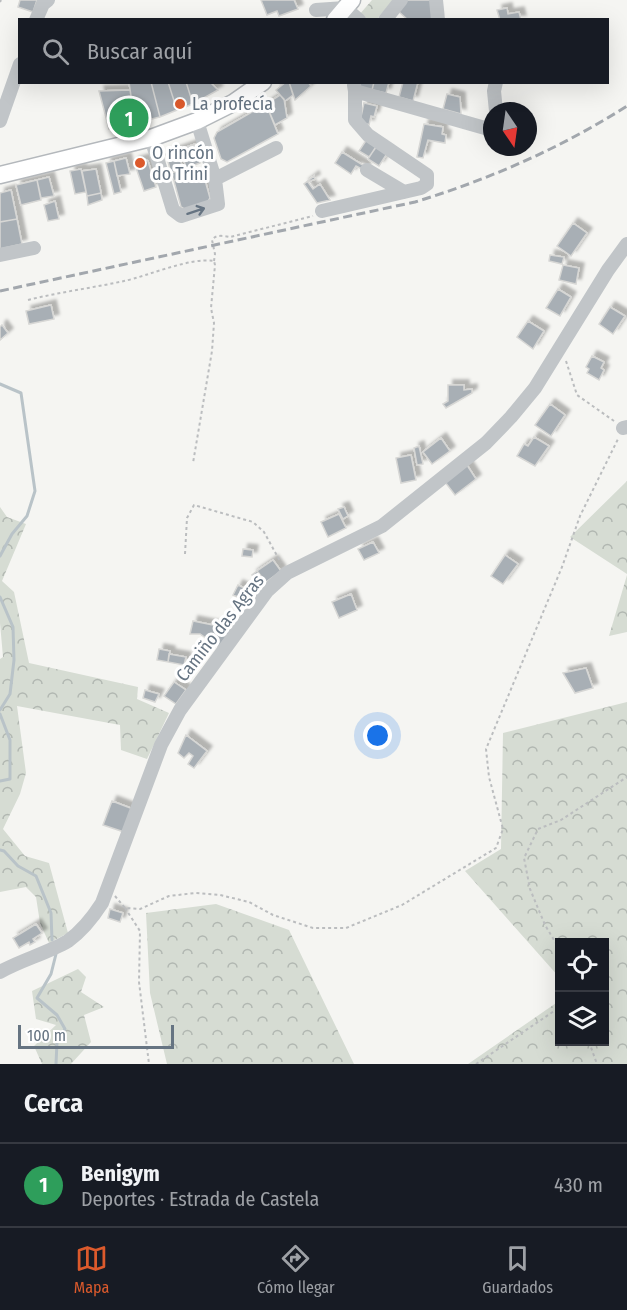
<!DOCTYPE html>
<html lang="es">
<head>
<meta charset="utf-8">
<style>
	:root { --surface:#171b24; --page:#242831; --text:#f1f3f6; --muted:#9ea1a6; --line:#363941; --accent:#dc5a2c }
	body { margin:0; font-family:"Fira Sans Condensed",sans-serif; background:var(--page); color:var(--text) }
	.controls { position:absolute; right:18px; bottom:18px; display:grid; overflow:hidden; border-radius:0px; box-shadow:0 6px 24px #0002 }
	.controls button { width:54px; height:54px; display:grid; place-items:center; padding:0; border:0; border-bottom:2px solid var(--line); background:var(--surface); color:var(--text); font:30px sans-serif }
	.compass { position:absolute; left:483px; top:102px; width:54px; height:54px; border-radius:50%; background:var(--surface); box-shadow:0 6px 24px #0002; rotate:167deg }
	.scale { position:absolute; left:18px; bottom:15px; width:156px; box-sizing:border-box; padding-left:6px; border:3px solid #667482; border-top:0; font-size:16px; line-height:21px; white-space:nowrap; color:#667482; -webkit-text-stroke:4px #fff; paint-order:stroke }
	.you { position:absolute; left:378px; top:736px; width:21px; height:21px; margin:-15px; border:4px solid #fff; border-radius:50%; background:#1a73e8; box-shadow:0 0 0 9px #1a73e833 }
	.badge { display:grid; place-items:center; width:39px; height:39px; border-radius:50%; background:var(--accent); color:#fff; font-size:20px; font-weight:700 }
	.pin { position:absolute; translate:-50% -50%; border:3px solid #fff; box-shadow:0 2px 6px #0006 }
	.list { margin:0; padding:0; list-style:none }
	h2 { display:flex; justify-content:space-between; align-items:center; height:78px; margin:0; padding:0 24px; font-size:26px }
	h2 small { font-size:20px; font-weight:400; color:var(--muted) }
	.list li { display:grid; grid-template-columns:39px 1fr auto; gap:18px; align-items:center; box-sizing:border-box; height:84px; padding:0 24px; border-top:2px solid var(--line) }
	.list b { display:block; font-size:22px; white-space:nowrap }
	.list p { margin:0; font-size:20px; white-space:nowrap; color:var(--muted) }
	.list em { font-size:20px; font-style:normal; color:var(--muted) }
	.icon { flex:none; width:33px; height:33px; fill:none; stroke:currentColor; stroke-width:2; stroke-linecap:round; stroke-linejoin:round }
	.map { position:relative; flex:none; width:627px; height:1064px; overflow:hidden }
	.search { position:absolute; background:var(--surface); box-shadow:0 6px 24px #0002; left:18px; right:18px; top:18px; height:66px; display:flex; align-items:center; gap:15px; box-sizing:border-box; padding:0 21px; border-radius:0px; color:var(--muted); font-size:22px }
	.sheet { height:162px; background:var(--surface) }
	nav { display:flex; justify-content:space-around; align-items:center; box-sizing:border-box; height:84px; border-top:2px solid var(--line); background:var(--surface); font-size:16px; color:var(--muted) }
	nav a { display:grid; justify-items:center; gap:3px }
	nav .on { color:var(--accent) }
	.map>svg:first-child { display:block }
</style>
</head>
<body>
<div class="map">
<svg width="627" height="1064" viewBox="0 0 627 1064">
	<defs>
		<pattern id="forest-crowns" width="20" height="18" patternUnits="userSpaceOnUse" patternTransform="scale(1.5)"><rect width="20" height="18" fill="#d6dcd3"/><path d="M2 6a3 3 0 1 1 6 0M12 15a3 3 0 1 1 6 0" fill="none" stroke="#b1b7b1"/></pattern>
		<filter id="shadow"><feDropShadow dx="5" dy="-5" stdDeviation="1.5" flood-color="#0004"/></filter>
	</defs>
	<rect width="100%" height="100%" fill="#f5f5f2"/>
	<path fill="url(#forest-crowns)" d="M372,0H393L377,19H364L359,15Z
		M627,481V574L570,537Z
		M0,507L7,517L26,524L2,581L14,592L29,663L138,687L137,699L169,713L147,759L121,750L120,725L17,706L26,773L20,794L3,829L25,856L49,863L68,933L49,943L40,923L36,897L26,887L0,892V659L3,657L0,623Z
		M627,575V632L609,636Z
		M627,702V1064H468L559,1001L560,1042H604V942H560L559,977L465,871L501,849L503,733Z
		M216,904L289,930L354,1064H167L150,993L146,913Z
		M78,969L86,977L81,992L104,1007L84,1015L91,1042L71,1064H42L34,1046L56,1025L36,1019L32,991Z"/>
	<g fill="none" stroke-linecap="round" stroke-linejoin="round">
		<path stroke="#b9c3c8" stroke-width="3" d="M0,384L21,393L35,491L27,516L12,534L0,556
			M0,597L13,627L14,660L10,694L0,710
			M0,714L10,740V779L0,781
			M0,850L4,851L18,866L36,876L51,913L52,940
			M56,954L51,974L37,998L57,1015L65,1029L57,1042L56,1064"/>
	</g>
	<path fill="#a8afb5" stroke="#d7d7d5" stroke-width="1.5" filter="url(#shadow)" d="M20,0H37L33,12L18,7Z
		M261,0H294L298,9L279,16L277,11L267,15Z
		M407,0H432L437,19L408,20L398,11Z
		M507,8L508,14L519,12L521,20H500L497,10Z
		M129,82H151L160,117L135,123Z
		M151,82H168L177,110L160,117Z
		M168,82H186L193,104L177,110Z
		M186,82H210L218,90L193,104Z
		M286,82H289L293,95L285,101L276,90Z
		M289,82H308L311,86L295,100Z
		M357,82H374L372,90L360,87Z
		M374,82H389L386,93L372,90Z
		M403,82H418L413,101L399,97Z
		M130,90L135,123L109,129L99,91Z
		M447,94L460,97L461,114L443,109Z
		M280,95L284,99L287,118L275,125L266,104Z
		M364,103L377,106L374,117L371,116L369,125L360,121Z
		M266,104L278,134L227,162L221,159L214,138L217,132Z
		M424,124L443,127L442,134L446,135L445,143L428,140L423,158L417,157Z
		M367,139L377,146L369,157L359,151Z
		M195,144L200,163L186,168L181,149Z
		M377,145L388,152L379,166L368,159Z
		M181,149L183,158L180,159L183,169L171,173L166,154Z
		M342,152L366,167L364,170L356,166L351,174L335,163Z
		M126,158L130,174L117,176L114,161Z
		M144,159L148,161L156,187L144,191L134,162Z
		M114,161L121,192L114,194L106,163Z
		M188,167L190,176L174,181L171,173Z
		M81,169L86,192L75,194L70,171Z
		M96,169L101,193L87,196L82,171Z
		M203,173L210,198L207,203L186,210L181,207L174,181Z
		M314,176L315,179L308,182L313,189L320,184L330,200L317,203L304,184Z
		M49,177L54,196L41,198L37,180Z
		M37,180L41,200L21,205L16,185Z
		M11,190L17,219L0,222V193Z
		M101,193L102,200L88,205L87,196Z
		M55,201L59,219L48,221L44,205Z
		M17,219L22,244L0,249V222Z
		M573,223L587,233L571,256L557,246Z
		M550,255L564,257L562,264L549,261Z
		M563,265L579,268L576,284L559,280Z
		M558,289L571,297L560,316L546,308Z
		M51,305L54,319L29,324L26,311Z
		M610,307L625,316L613,334L599,324Z
		M528,321L544,331L533,349L517,337Z
		M2,325L8,333L0,340V327Z
		M592,356L604,362L601,368L604,370L599,380L587,373L589,369L586,367Z
		M448,385H464V390L472,389V393L446,408L443,404L448,401Z
		M550,404L565,415L551,436L535,425Z
		M534,437L549,446L535,466L517,456L524,444L528,446Z
		M441,438L450,451L432,464L423,452Z
		M419,446L423,464L417,465L414,448Z
		M411,455L416,480L401,483L396,458Z
		M467,465L476,479L455,495L445,482Z
		M344,507L348,516L343,519L338,509Z
		M339,514L346,528L328,537L321,522Z
		M373,542L379,553L364,560L358,549Z
		M243,549L253,550L252,557L242,556Z
		M505,555L518,564L503,584L491,576Z
		M273,560L281,571L266,582L257,571Z
		M257,571L266,582L261,587L252,575Z
		M238,585L253,592L248,601L233,595Z
		M351,594L357,610L339,618L332,602Z
		M193,621L233,629L219,647L200,634H190Z
		M159,649L170,651L168,662L157,660Z
		M169,654L186,657L184,665L168,662Z
		M586,668L593,688L575,693L563,673Z
		M174,682L186,690L176,704L164,696Z
		M145,690L159,694L155,702L143,698Z
		M186,735L207,751L194,768L188,764L193,756L189,753L184,758L178,753Z
		M112,801L133,809L124,832L103,825Z
		M110,909L123,913L120,922L108,918Z
		M36,924L42,933L33,939L35,942L30,945L29,942L19,948L13,938Z"/>
	<g fill="none" stroke-linecap="round" stroke-linejoin="round">
		<g stroke="#b4b8bc" stroke-width="19">
			<path id="major" d="M335,20L352,0
				M0,175L151,138L197,121L233,103L263,82"/>
		</g>
		<path stroke="#bbbdbf" stroke-width="2" stroke-dasharray="3 3" stroke-linecap="butt" d="M0,2L1,0
			M214,261L215,254L212,240C216,234 224,236 230,237L313,216
			M28,300C60,292 92,288 124,281C148,276 190,257 214,261L215,265L211,308L214,323L212,351L193,463
			M566,361L577,395L614,421
			M185,554L187,518L194,505L253,522L264,532L281,563
			M115,896L125,908L140,909L169,896L195,893L220,895L249,902L273,915L313,928H346L402,905L496,848L503,829L489,777L486,749L562,567L580,516L618,439
			M125,908L140,931L139,982L149,1064
			M560,950L545,925L530,889L524,858L538,829L561,820L627,777
			M589,1042L597,1064
			M476,1064L560,1007"/>
		<path stroke="#c1c5c8" stroke-width="14" d="M436,0L438,20
			M316,10L345,8L359,20
			M36,20L43,4L48,0
			M385,20L401,0
			M354,85L355,91L492,130
			M496,111L494,91L496,82
			M0,121L20,64
			M151,138L173,210L181,216L218,204L215,179L197,121
			M367,170L404,192
			M215,179L276,148
			M322,211L421,188L427,184V175L368,135L355,120V91
			M0,255L34,248
			M623,428L627,427
			M0,972C21,960 48,953 68,941C82,931 93,917 102,903L161,745L180,710L267,591L287,573L382,526L486,443L511,417L535,388L608,270L627,244"/>
		<use href="#major" stroke="#fff" stroke-width="16"/>
		<path stroke="#a2a7ad" stroke-width="3" stroke-dasharray="9 4.5" stroke-linecap="butt" d="M0,291L415,202C490,179 561,148 627,106"/>
	</g>
	<defs><path id="oneway-shaft" d="M-6 0H5M1.5-3L5.5 0L1.5 3" fill="none" stroke-width="1.6" stroke-linecap="round" stroke-linejoin="round" transform="scale(1.5)"/></defs>
	<use stroke="#667482" href="#oneway-shaft" transform="translate(196 211) rotate(-18)"/>
	<g fill="#dc5a2c" stroke="#fff" stroke-width="2">
		<circle cx="180" cy="104" r="6"/>
		<circle cx="140" cy="163" r="6"/>
	</g>
	<g text-anchor="middle" stroke-width="6" stroke-linejoin="round" paint-order="stroke">
		<g font-size="18" fill="#667482" stroke="#fff" text-anchor="start">
			<text x="192" y="110">La profecía</text>
			<text x="152" y="159">O rincón<tspan x="152" dy="21">do Trini</tspan></text>
		</g>
		<g font-size="18" fill="#667482" stroke="#fff">
			<text transform="translate(220 628) rotate(-52)" y="6">Camiño das Agras</text>
		</g>
	</g>
</svg>
<div class="controls">
<button><svg class="icon" aria-label="locate" viewBox="0 0 24 24"><circle cx="12" cy="12" r="6"/><path d="M12 2v4M12 18v4M2 12h4M18 12h4"/></svg></button>
<button><svg class="icon" aria-label="layers" viewBox="0 0 24 24"><path d="M12 4l9 5-9 5-9-5zM3 14l9 5 9-5"/></svg></button>
</div>
<svg class="compass" viewBox="-18 -18 36 36"><path d="M0-13l5 13h-10z" fill="#e53935"/><path d="M0 13l5-13h-10z" fill="#9ea1a6"/></svg>
<div class="scale">100 m</div>
<div class="you"></div>
<div class="pin badge" style="left:129px;top:118px;background:#2e9e5b">1</div>
<div class="search"><svg class="icon" aria-label="search" viewBox="0 0 24 24"><circle cx="10" cy="10" r="6"/><path d="M15 15l6 6"/></svg>Buscar aquí</div>
</div>
<section class="sheet">
<h2>Cerca<small></small></h2>
<ul class="list">
<li><span class="badge" style="background:#2e9e5b">1</span><div><b>Benigym</b><p>Deportes · Estrada de Castela</p></div><em>430 m</em></li>
</ul>
</section>
<nav>
<a class="on"><svg class="icon" aria-label="map" viewBox="0 0 24 24"><path d="M3 6l6-2 6 2 6-2v14l-6 2-6-2-6 2zM9 4v14M15 6v14"/></svg>Mapa</a>
<a><svg class="icon" aria-label="directions" viewBox="0 0 24 24"><path d="M12 3l9 9-9 9-9-9zM9 14v-3h6M13 9l2 2-2 2"/></svg>Cómo llegar</a>
<a><svg class="icon" aria-label="saved" viewBox="0 0 24 24"><path d="M7 4h10v16l-5-4-5 4z"/></svg>Guardados</a>
</nav>
</body>
</html>
